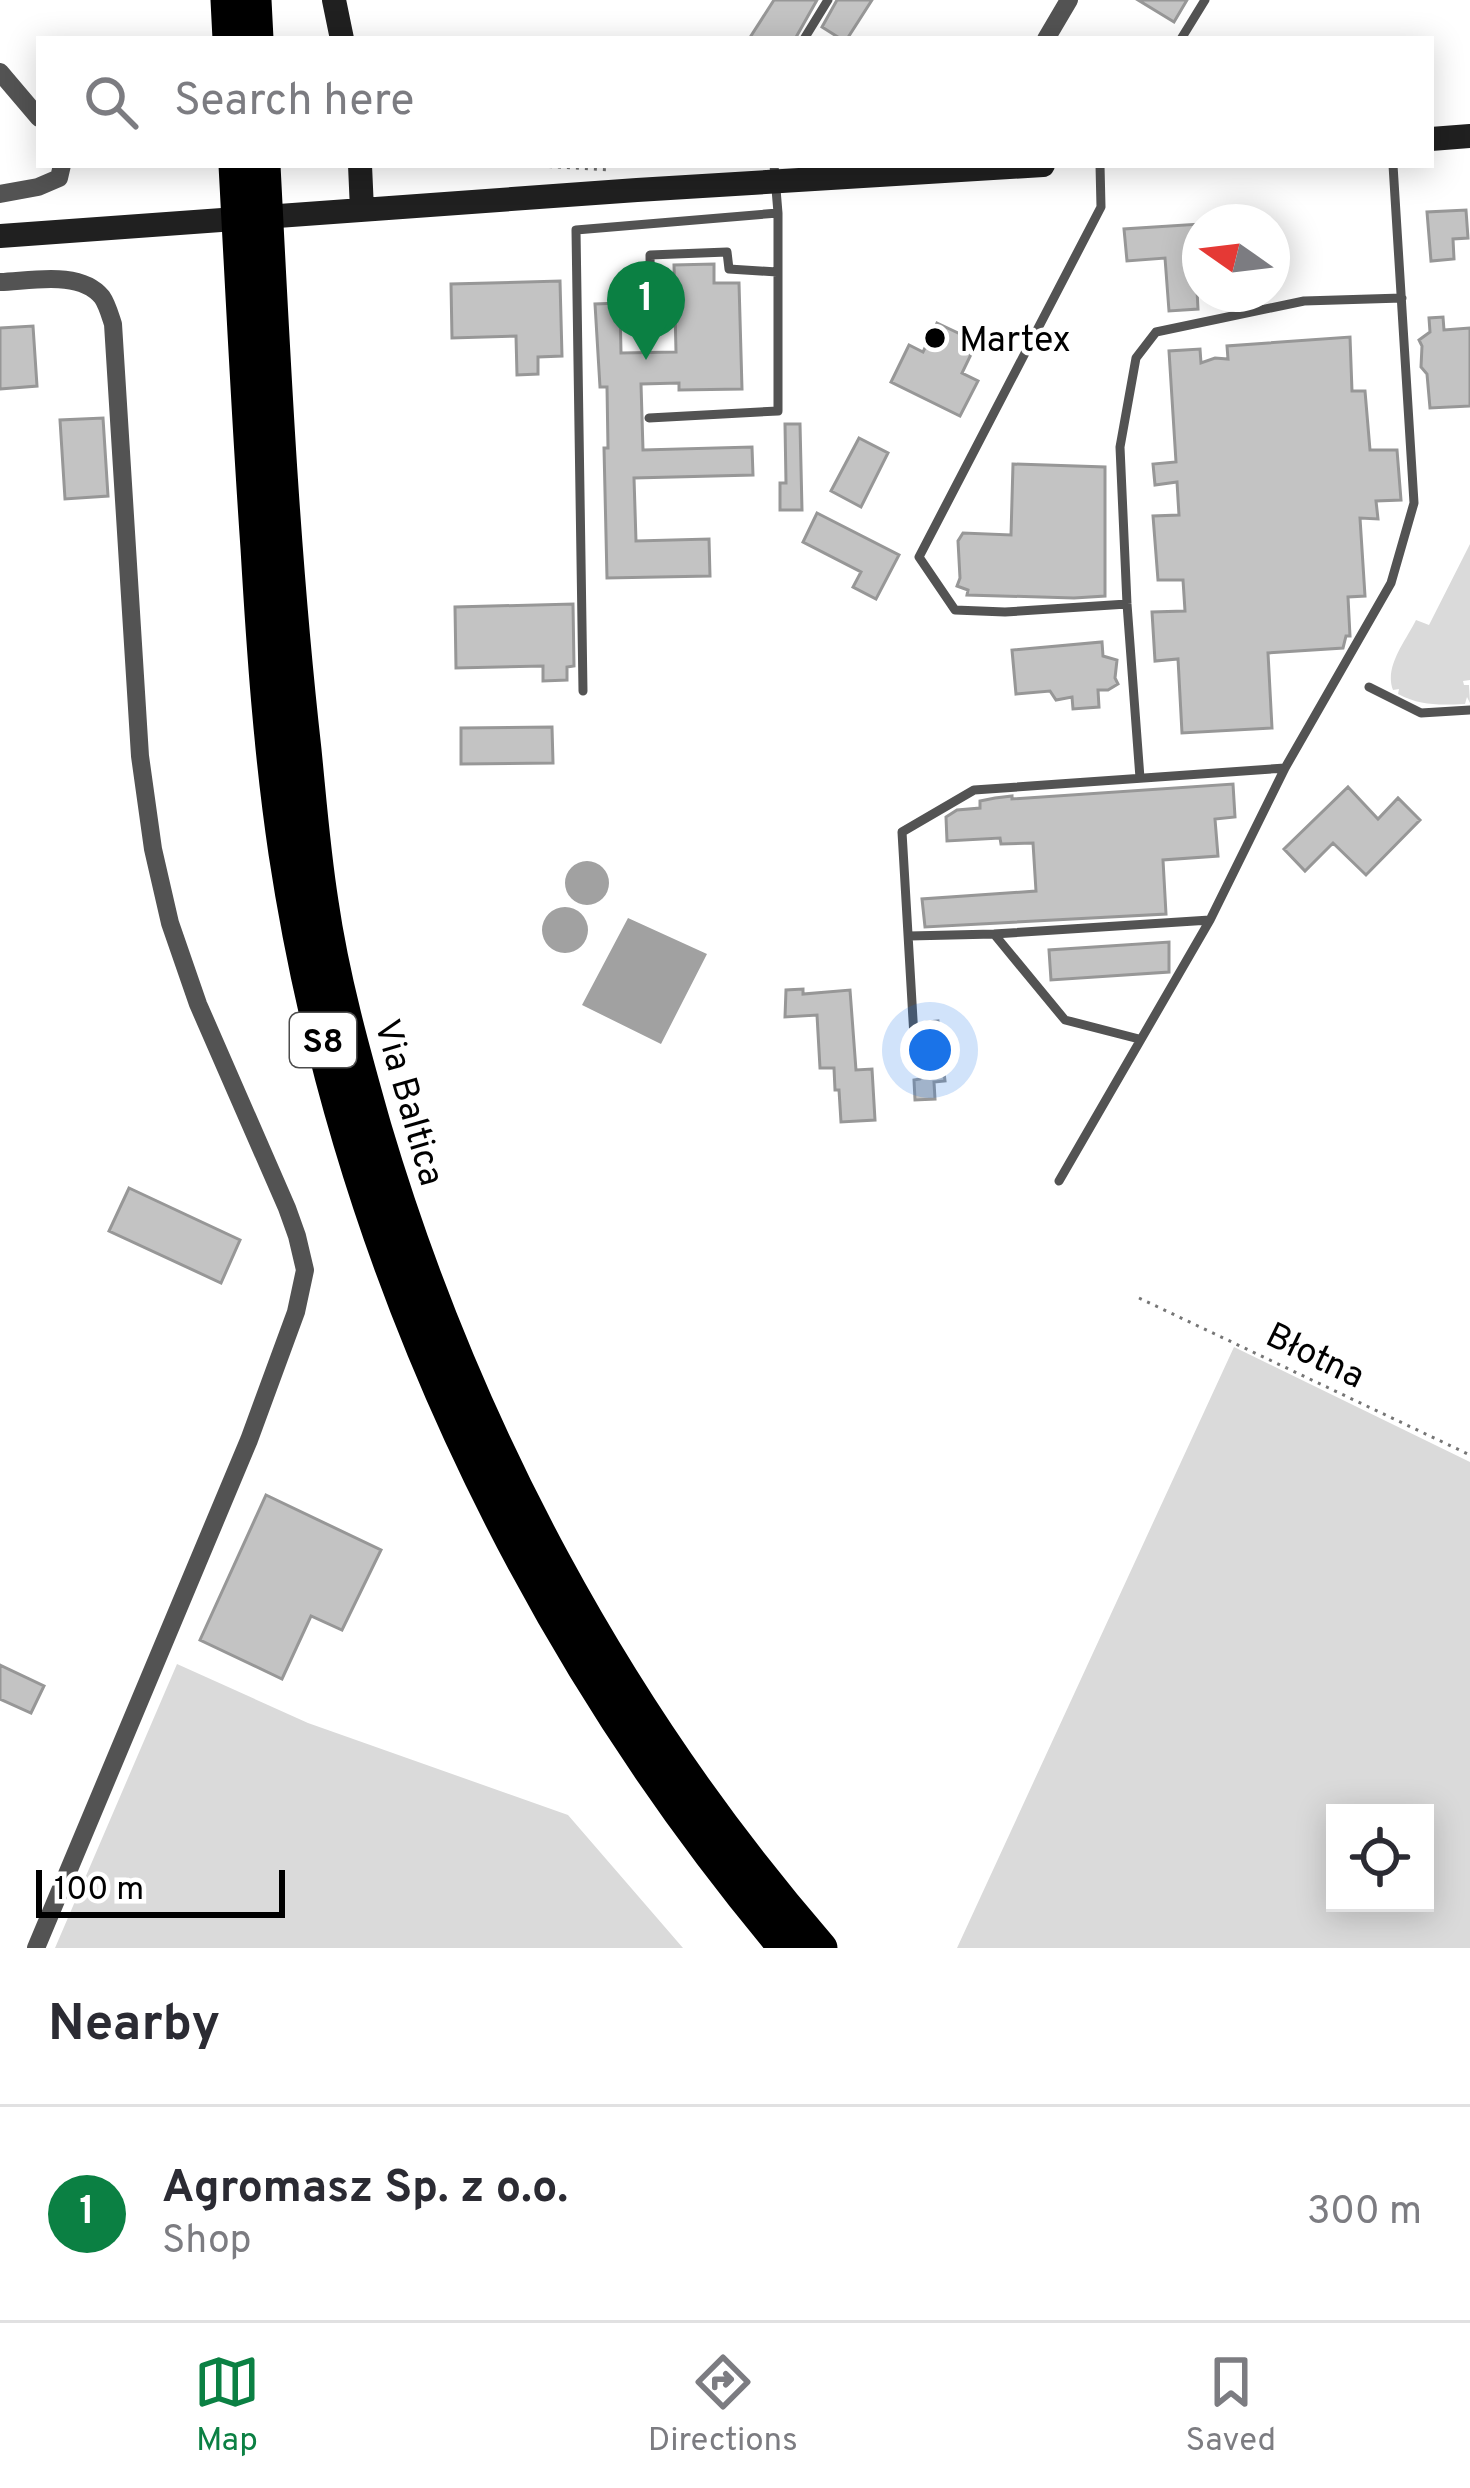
<!DOCTYPE html>
<html lang="en">
<head>
<meta charset="utf-8">
<style>
	:root { --surface:#fff; --page:#f7f7f7; --text:#2b2b33; --muted:#7c7c81; --line:#e1e1e2; --accent:#0b8043 }
	body { margin:0; font-family:Overpass,sans-serif; background:var(--page); color:var(--text) }
	.controls { position:absolute; right:36px; bottom:36px; display:grid; overflow:hidden; border-radius:0px; box-shadow:0 6px 30px #0003 }
	.controls button { width:108px; height:108px; display:grid; place-items:center; padding:0; border:0; border-bottom:3px solid var(--line); background:var(--surface); color:var(--text); font:60px sans-serif }
	.compass { position:absolute; left:1182px; top:204px; width:108px; height:108px; border-radius:50%; background:var(--surface); box-shadow:0 6px 30px #0003; rotate:284deg }
	.scale { position:absolute; left:36px; bottom:30px; width:249px; box-sizing:border-box; padding-left:12px; border:6px solid #000; border-top:0; font-size:33px; line-height:42px; white-space:nowrap; color:#000; -webkit-text-stroke:9px #fff; paint-order:stroke }
	.you { position:absolute; left:930px; top:1050px; width:42px; height:42px; margin:-30px; border:9px solid #fff; border-radius:50%; background:#1a73e8; box-shadow:0 0 0 18px #1a73e833 }
	.badge { display:grid; place-items:center; width:78px; height:78px; border-radius:50%; background:var(--accent); color:#fff; font-size:39px; font-weight:700 }
	.pin { position:absolute; translate:-50% -99px; filter:drop-shadow(0 3px 6px #0008) }
	.pin::after { content:''; position:absolute; top:63px; width:42px; height:36px; background:inherit; clip-path:polygon(0 0,100% 0,50% 100%) }
	.list { margin:0; padding:0; list-style:none }
	h2 { display:flex; justify-content:space-between; align-items:center; height:156px; margin:0; padding:0 48px; font-size:51px }
	h2 small { font-size:39px; font-weight:400; color:var(--muted) }
	.list li { display:grid; grid-template-columns:78px 1fr auto; gap:36px; align-items:center; box-sizing:border-box; height:216px; padding:0 48px; border-top:3px solid var(--line) }
	.list b { display:block; font-size:45px; white-space:nowrap }
	.list p { margin:0; font-size:39px; white-space:nowrap; color:var(--muted) }
	.list em { font-size:39px; font-style:normal; color:var(--muted) }
	.icon { flex:none; width:66px; height:66px; fill:none; stroke:currentColor; stroke-width:2; stroke-linecap:round; stroke-linejoin:round }
	.map { position:relative; flex:none; width:1470px; height:1948px; overflow:hidden }
	.search { position:absolute; background:var(--surface); box-shadow:0 6px 30px #0003; left:36px; right:36px; top:36px; height:132px; display:flex; align-items:center; gap:30px; box-sizing:border-box; padding:0 42px; border-radius:0px; color:var(--muted); font-size:45px }
	.sheet { height:372px; background:var(--surface) }
	nav { display:flex; justify-content:space-around; align-items:center; box-sizing:border-box; height:168px; border-top:3px solid var(--line); background:var(--surface); font-size:33px; color:var(--muted) }
	nav a { display:grid; justify-items:center; gap:6px }
	nav .on { color:var(--accent) }
	.map>svg:first-child { display:block }
</style>
</head>
<body>
<div class="map">
<svg width="1470" height="1948" viewBox="0 0 1470 1948">
	<rect width="100%" height="100%" fill="#fff"/>
	<path fill="#dadada" fill-rule="evenodd" d="M1470,544V680L1463,681L1464,685H1469L1470,703L1467,697L1465,704C1439,705 1421,706 1398,694L1399,689L1393,690C1384,667 1405,642 1416,620L1429,625Z
		M1234,1347L1470,1462V1948H957ZM1425,1813V1903H1335V1813Z
		M177,1664L308,1723L568,1815L683,1948H55Z"/>
	<path fill="#a1a1a1" d="M565 883a22 22 0 1 1 44 0a22 22 0 1 1-44 0Z
		M542 930a23 23 0 1 1 46 0a23 23 0 1 1-46 0Z
		M628,918L707,954L661,1044L582,1005Z"/>
	<path fill="#c3c3c3" stroke="#979797" stroke-width="3" d="M774,0H817L795,39H749Z
		M837,0H872L847,39H841L822,27Z
		M1138,0H1187L1174,22Z
		M1466,210L1468,238L1453,239L1454,259L1431,261L1427,212Z
		M1200,224V270H1196L1198,309L1169,311L1165,258L1127,261L1124,229Z
		M714,264V283H739L742,389L679,390V383L641,384L643,450L752,447L753,475L634,478L636,541L709,539L710,576L607,578L604,448H608L607,387H600L595,304L620,303L621,353L676,352L674,265Z
		M560,281L562,356L538,357V374L517,375L516,336L452,338L451,284Z
		M1443,317L1444,330L1470,328V406L1430,408L1427,374L1421,367L1422,346L1419,340L1430,332L1429,318Z
		M937,323L977,342L962,373L978,381L960,416L891,382L909,345L923,352Z
		M33,326L37,386L0,389V328Z
		M1350,337L1352,391H1365L1370,450H1397L1401,500L1376,501L1378,519L1360,518L1365,596L1348,597L1350,636H1346L1343,648L1268,653L1272,728L1182,733L1178,659L1155,661L1152,612L1185,611L1183,580H1158L1153,516L1179,515L1177,482L1155,485L1153,464L1176,462L1169,351L1200,349L1201,363L1215,358L1228,359L1227,346Z
		M103,418L108,496L65,499L60,420Z
		M785,424H800L802,510H780V483H786Z
		M859,438L888,453L861,507L831,491Z
		M1013,464L1105,467V596L1074,598L967,595L968,590L957,586L960,578L958,541L963,533L1011,535Z
		M817,513L899,555L876,599L853,587L861,572L803,542Z
		M573,604L574,666L567,667V680L543,681V666L456,668L455,607Z
		M1102,642L1103,656L1117,660L1115,678L1118,684L1108,690H1098L1099,707L1073,709L1072,697L1056,700L1050,691L1016,694L1012,650Z
		M552,727L553,763L461,764V728Z
		M1233,784L1235,817L1215,819L1218,856L1163,860L1166,914L925,927L922,899L1036,891L1033,843L1001,844L1000,838L947,841L946,817L957,810L980,808V801L995,798L1012,796V799Z
		M1348,787L1378,819L1398,798L1420,820L1366,875L1333,843L1305,871L1284,849Z
		M1169,942V972L1051,980L1049,950Z
		M803,989V994L850,990L856,1070L872,1069L875,1120L841,1122L839,1090H835L834,1068H820L817,1015L785,1017L786,990Z
		M938,1021L945,1081L934,1082L935,1099L915,1100L914,1080L920,1079L925,1070H930L927,1022Z
		M129,1188L240,1240L221,1283L109,1231Z
		M266,1495L381,1550L342,1630L311,1616L282,1679L200,1640Z
		M0,1665L44,1686L31,1713L0,1699Z"/>
	<g fill="none" stroke-linecap="round" stroke-linejoin="round">
		<path stroke="#757575" stroke-width="3" stroke-dasharray="3 6" stroke-linecap="butt" d="M522,165L610,170
			M1139,1298L1470,1455"/>
		<path stroke="#535353" stroke-width="9" d="M804,39L828,0
			M1181,39L1205,0
			M1100,165L1101,207L919,557L955,610L1005,612L1127,604
			M651,333L650,255L727,252L729,269L777,272
			M649,418L778,411V213L774,165
			M1369,687L1421,713L1470,710
			M583,691L576,230L778,213
			M1140,778L1127,604L1120,447L1136,358L1156,332L1304,301L1402,298
			M994,934L1065,1020L1139,1039
			M909,936L994,934L1210,920
			M916,1071L902,832L974,790L1285,768
			M1059,1181L1210,920L1285,768L1391,583L1414,503L1393,165"/>
		<path stroke="#535353" stroke-width="18" d="M1046,39L1069,0
			M0,72L39,118
			M0,194L38,187L59,178L62,165
			M0,282C31,281 80,270 102,297C107,304 110,315 113,324L140,756L153,849L170,923L198,1004L287,1208L297,1236L305,1270L296,1312L249,1440L36,1948"/>
		<path stroke="#202020" stroke-width="24" d="M334,0L342,39
			M1431,139L1470,136
			M360,165L362,210
			M0,236L637,190L1043,165"/>
		<path stroke="#000" stroke-width="33" d="M227,0L229,39
			M255,0L257,39
			M235,165C242,293 248,420 257,548C263,650 270,752 285,853C346,1255 524,1637 785,1948
			M264,165C274,360 283,555 305,750C310,800 314,852 322,902C333,978 354,1053 375,1127C464,1427 615,1711 821,1948"/>
	</g>
	<circle fill="#000" stroke="#fff" stroke-width="4.5" cx="935" cy="338" r="12"/>
	<g text-anchor="middle" stroke-width="9" stroke-linejoin="round" paint-order="stroke">
		<rect fill="#fff" stroke="#4c4c4c" stroke-width="3" x="290" y="1013" width="66" height="54" rx="9"/>
		<g font-size="33" font-weight="bold" fill="#000">
			<text x="323" y="1052">S8</text>
		</g>
		<g font-size="36" fill="#000" stroke="#fff" text-anchor="start">
			<text x="959" y="351">Martex</text>
		</g>
		<g font-size="36" fill="#000" stroke="#fff">
			<text transform="translate(411 1102) rotate(74)" y="13">Via Baltica</text>
			<text transform="translate(1316 1354) rotate(26)" y="13">Błotna</text>
		</g>
	</g>
</svg>
<div class="controls">
<button><svg class="icon" aria-label="locate" viewBox="0 0 24 24"><circle cx="12" cy="12" r="6"/><path d="M12 2v4M12 18v4M2 12h4M18 12h4"/></svg></button>
</div>
<svg class="compass" viewBox="-18 -18 36 36"><path d="M0-13l5 13h-10z" fill="#e53935"/><path d="M0 13l5-13h-10z" fill="#7c7c81"/></svg>
<div class="scale">100 m</div>
<div class="you"></div>
<div class="pin badge" style="left:646px;top:360px">1</div>
<div class="search"><svg class="icon" aria-label="search" viewBox="0 0 24 24"><circle cx="10" cy="10" r="6"/><path d="M15 15l6 6"/></svg>Search here</div>
</div>
<section class="sheet">
<h2>Nearby<small></small></h2>
<ul class="list">
<li><span class="badge">1</span><div><b>Agromasz Sp. z o.o.</b><p>Shop</p></div><em>300 m</em></li>
</ul>
</section>
<nav>
<a class="on"><svg class="icon" aria-label="map" viewBox="0 0 24 24"><path d="M3 6l6-2 6 2 6-2v14l-6 2-6-2-6 2zM9 4v14M15 6v14"/></svg>Map</a>
<a><svg class="icon" aria-label="directions" viewBox="0 0 24 24"><path d="M12 3l9 9-9 9-9-9zM9 14v-3h6M13 9l2 2-2 2"/></svg>Directions</a>
<a><svg class="icon" aria-label="saved" viewBox="0 0 24 24"><path d="M7 4h10v16l-5-4-5 4z"/></svg>Saved</a>
</nav>
</body>
</html>
